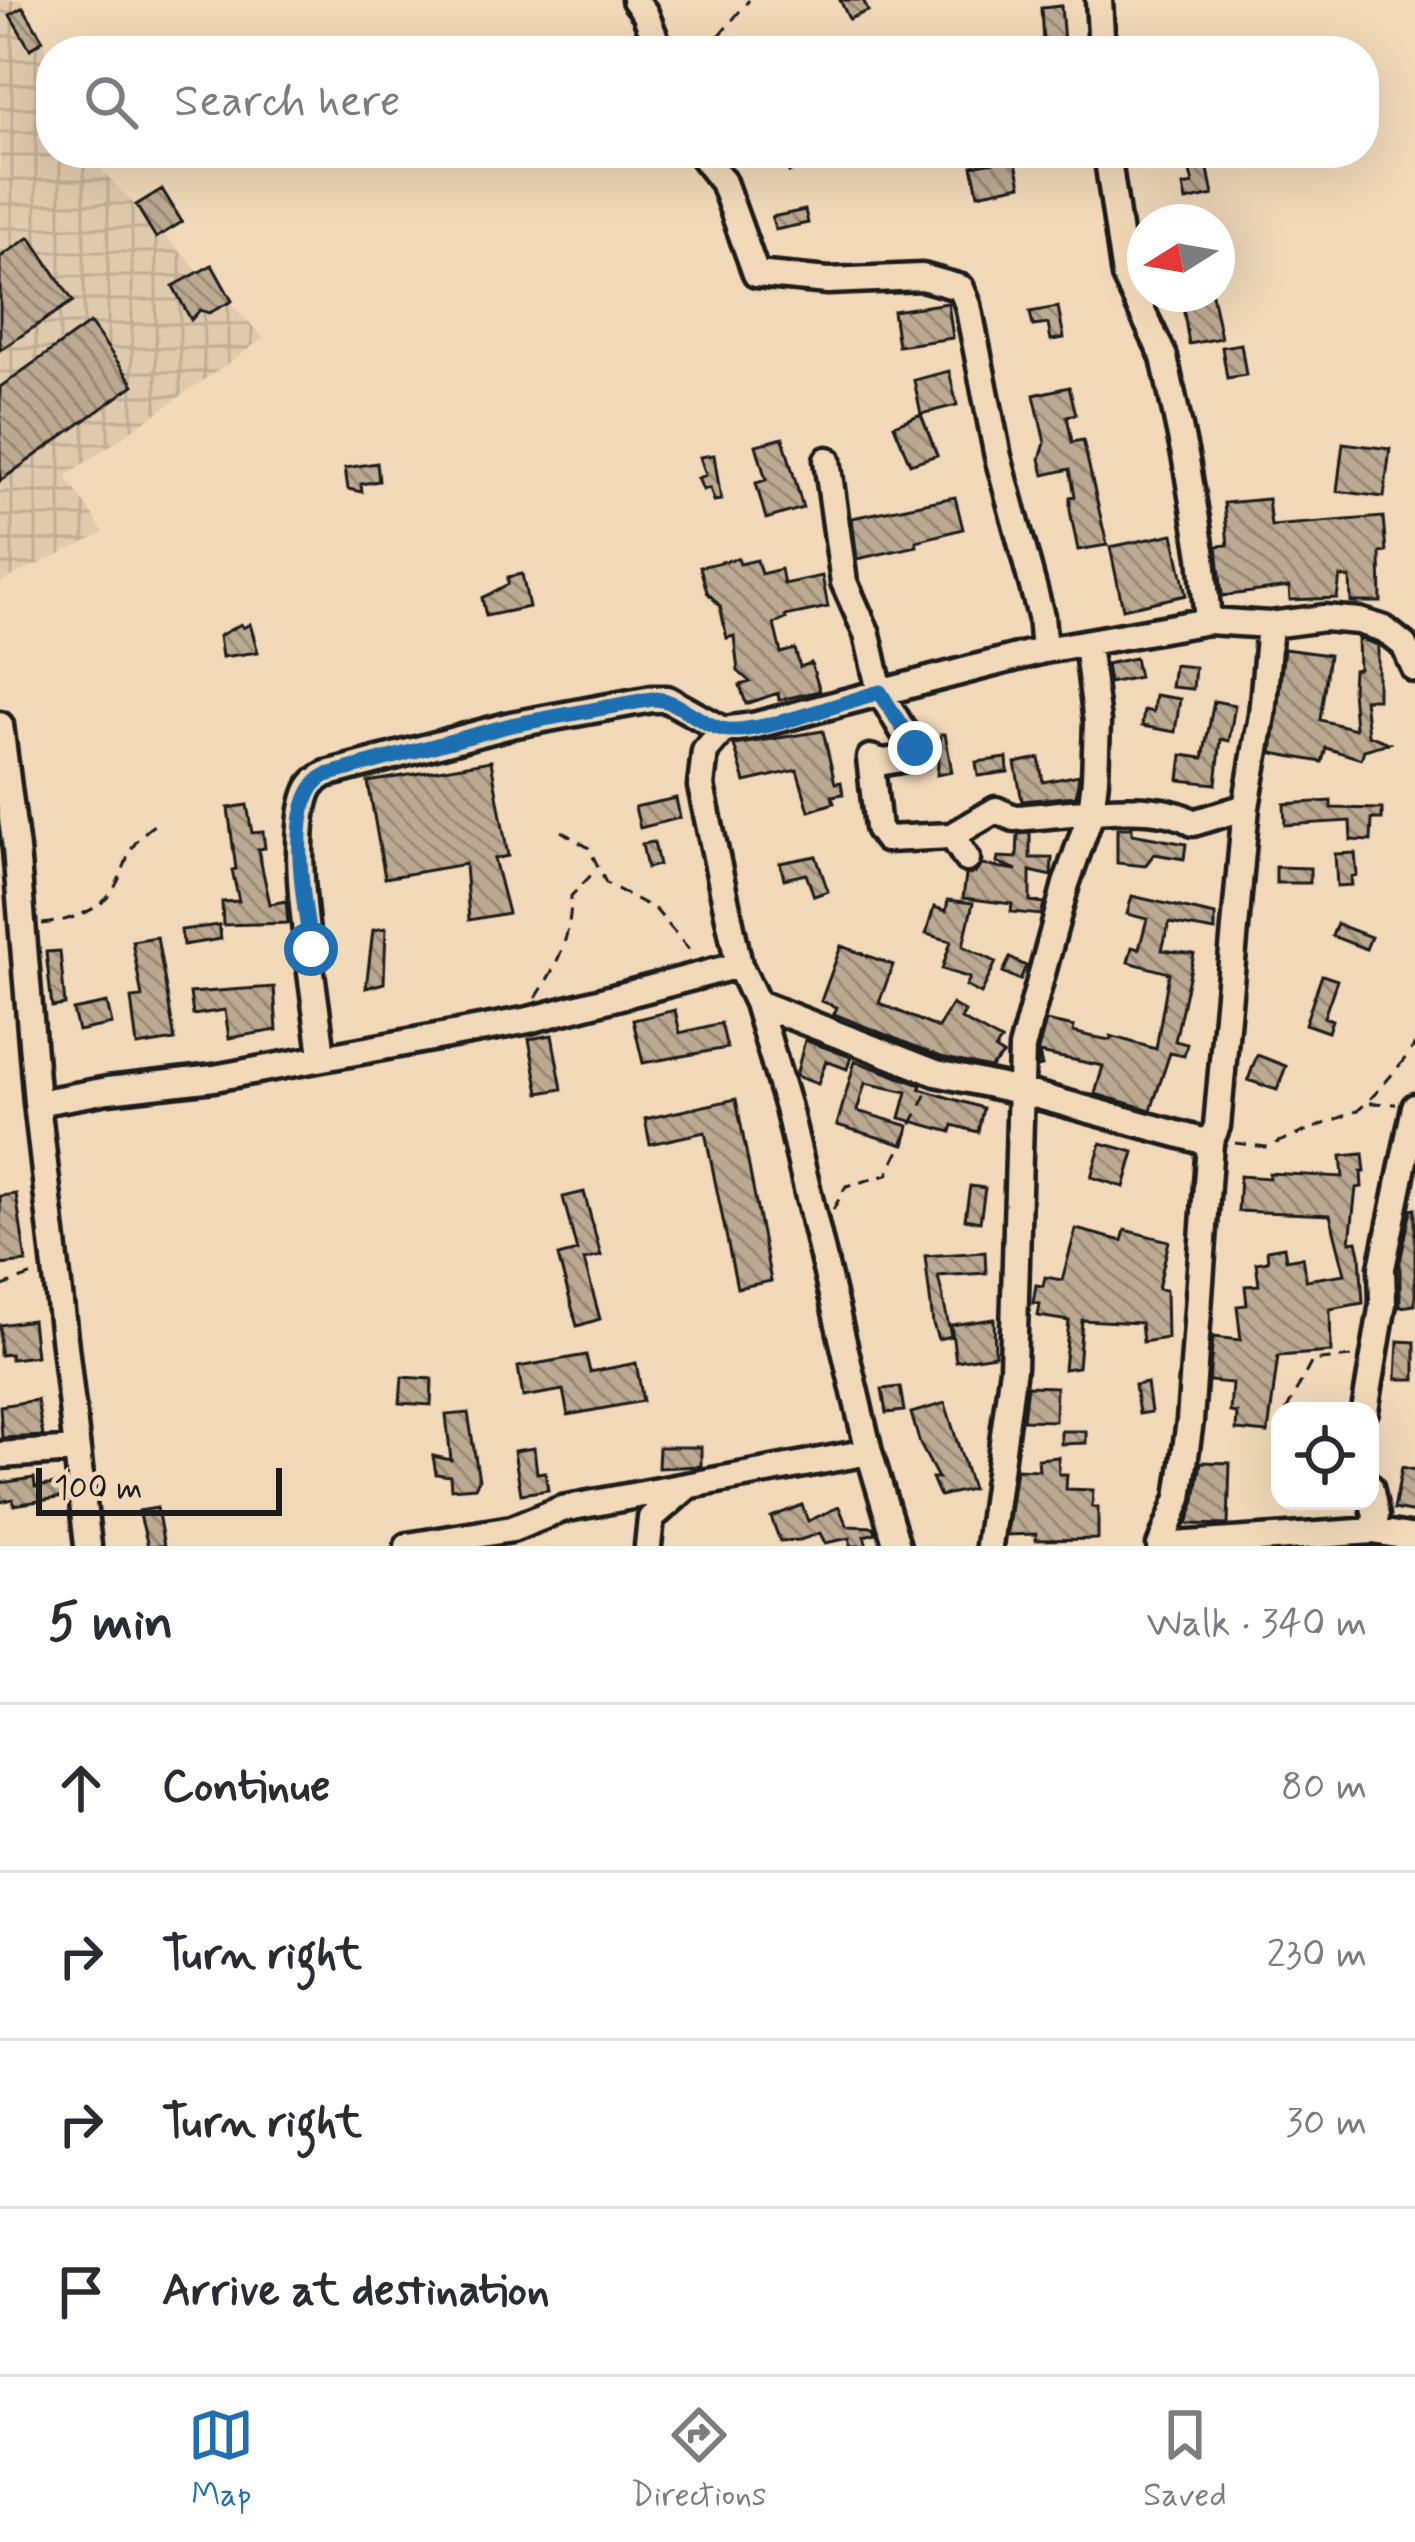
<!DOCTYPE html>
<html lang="en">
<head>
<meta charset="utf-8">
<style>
	:root { --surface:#fff; --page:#f7f7f7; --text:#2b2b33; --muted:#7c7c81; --line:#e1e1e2; --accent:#1f6fb2 }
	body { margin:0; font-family:Mynerve,sans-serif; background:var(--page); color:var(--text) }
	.controls { position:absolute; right:36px; bottom:36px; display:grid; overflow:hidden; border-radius:24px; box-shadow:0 12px 48px #0002 }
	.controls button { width:108px; height:108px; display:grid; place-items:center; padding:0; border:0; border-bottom:3px solid var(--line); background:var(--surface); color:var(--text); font:60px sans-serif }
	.compass { position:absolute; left:1127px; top:204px; width:108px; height:108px; border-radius:50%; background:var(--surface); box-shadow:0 12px 48px #0002; rotate:259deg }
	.scale { position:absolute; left:36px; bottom:30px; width:246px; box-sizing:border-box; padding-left:12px; border:6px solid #1c1c1c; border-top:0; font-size:33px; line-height:42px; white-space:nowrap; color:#1c1c1c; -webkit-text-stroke:9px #f0d8b8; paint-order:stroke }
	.stop { position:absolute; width:36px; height:36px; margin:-27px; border:9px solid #1f6fb2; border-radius:50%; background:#fff }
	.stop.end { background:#1f6fb2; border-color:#fff; box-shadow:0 3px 12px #0008 }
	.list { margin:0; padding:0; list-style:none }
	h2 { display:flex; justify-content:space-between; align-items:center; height:156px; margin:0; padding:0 48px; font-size:51px }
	h2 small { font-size:39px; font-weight:400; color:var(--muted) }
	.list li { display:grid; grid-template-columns:78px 1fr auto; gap:36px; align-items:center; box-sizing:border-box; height:168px; padding:0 48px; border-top:3px solid var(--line) }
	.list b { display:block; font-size:45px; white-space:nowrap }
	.list em { font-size:39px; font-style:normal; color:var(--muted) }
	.icon { flex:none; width:66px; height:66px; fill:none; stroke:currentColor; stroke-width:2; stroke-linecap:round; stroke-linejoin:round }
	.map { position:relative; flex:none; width:1415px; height:1546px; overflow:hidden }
	.search { position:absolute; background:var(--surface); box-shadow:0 12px 48px #0002; left:36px; right:36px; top:36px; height:132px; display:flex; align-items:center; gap:30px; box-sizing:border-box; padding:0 42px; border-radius:48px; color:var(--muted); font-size:45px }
	.sheet { height:828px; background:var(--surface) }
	nav { display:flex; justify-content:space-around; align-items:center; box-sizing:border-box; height:168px; border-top:3px solid var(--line); background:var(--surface); font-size:33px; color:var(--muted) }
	nav a { display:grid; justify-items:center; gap:6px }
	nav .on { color:var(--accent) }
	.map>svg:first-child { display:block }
</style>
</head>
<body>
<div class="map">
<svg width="1415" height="1546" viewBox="0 0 1415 1546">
	<defs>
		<pattern id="industrial-grid" width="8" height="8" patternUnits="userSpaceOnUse" patternTransform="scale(3)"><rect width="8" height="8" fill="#e0caad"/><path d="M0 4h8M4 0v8" fill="none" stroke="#c0ad94"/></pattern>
		<pattern id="building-back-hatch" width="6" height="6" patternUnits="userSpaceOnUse" patternTransform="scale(3)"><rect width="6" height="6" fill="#bca992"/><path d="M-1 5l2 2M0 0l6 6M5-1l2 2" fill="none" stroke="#988976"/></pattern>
	</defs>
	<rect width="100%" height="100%" fill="#f0d8b8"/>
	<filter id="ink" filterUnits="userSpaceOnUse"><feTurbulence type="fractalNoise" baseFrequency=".00833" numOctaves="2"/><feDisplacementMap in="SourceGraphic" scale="24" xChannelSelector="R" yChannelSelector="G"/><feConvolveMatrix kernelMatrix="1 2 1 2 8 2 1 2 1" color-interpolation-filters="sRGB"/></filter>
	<g filter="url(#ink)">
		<path fill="url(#industrial-grid)" d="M0,0H22L51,61V153H95L104,173L264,338L66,476L104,533L0,582Z"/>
		<path fill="url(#building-back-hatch)" stroke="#1c1c1c" stroke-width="3" d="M840,0H863L868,11L849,19Z
			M1061,6L1064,42L1043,43L1041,8Z
			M23,7L43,40L30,49L10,15Z
			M779,153H825L789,172Z
			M1015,158L1021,185L978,194L972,166Z
			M1206,159L1213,195L1186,201L1183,186L1193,184L1188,163Z
			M162,189L182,222L156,238L136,205Z
			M805,210L808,223L775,230L772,217Z
			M30,237L73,301L0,350V257Z
			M212,265L232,301L209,313L200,310L191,320L173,286Z
			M1181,294H1212L1221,338L1189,344Z
			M948,303L953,338L898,346L893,311Z
			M1058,307L1064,338L1051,340L1048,324L1033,326L1030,312Z
			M90,323L134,385L0,481V387Z
			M1241,344L1246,375L1227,378L1222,347Z
			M949,371L957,405L921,414L914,380Z
			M1069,387L1076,414L1067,416L1072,442L1083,440L1107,545L1078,550L1070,510V497L1075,496L1070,469L1044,475L1040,459L1045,443L1034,395Z
			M921,414L937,455L910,464L894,425Z
			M783,438L803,508L766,519L756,483L766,480L756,445Z
			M1343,443L1390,449L1384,497L1337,491Z
			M714,455L721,500L714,501L710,488L703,490L698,478L706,475L700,457Z
			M377,463L379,481L361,484L362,492L348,489L345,468Z
			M955,497L963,529L916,541L917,546L857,559L852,518Z
			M1268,499L1271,526L1383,517L1386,552L1380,553L1381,602H1351L1350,578L1340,577L1337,598L1290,600L1289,587L1222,596L1217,546L1228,545L1224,503Z
			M1173,534L1186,595L1123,609L1110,547Z
			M738,558L740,564L757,560L761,574L781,569L784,584L822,576L828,607L785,616L786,619L774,624L781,653L795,649L800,667L811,663L820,691L779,700L778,693L746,704L740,685L750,682L738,671L734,636L727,638L720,606L707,592L700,567Z
			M522,574L529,607L486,616L482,598L508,584V577Z
			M241,624L243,628L250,624L258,652L222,657L219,636Z
			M1358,638L1378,645V699H1364L1368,735L1389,743L1364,750L1361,759L1326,748L1322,762L1272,753L1284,649L1329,655L1320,720L1355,729L1352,689L1353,670L1359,669Z
			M1135,658L1139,677L1109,683L1106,664Z
			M1174,665L1195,667L1193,689L1171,687Z
			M1155,695L1180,699L1175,732L1142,726L1144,710L1153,712Z
			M1214,701L1235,705L1229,741L1221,739L1216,784L1179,780L1182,755L1203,758Z
			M823,731L835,783L841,782L843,794L832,796L834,803L809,811L797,770L745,782L734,745Z
			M941,734H945L952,772L937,775Z
			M1007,758L1008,772L978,776L976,762Z
			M1039,758L1043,782L1079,775L1076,796L1022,801L1015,763Z
			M491,761L508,856L494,859L508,913L469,920L465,864L385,878L368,782Z
			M676,798L680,818L640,828L635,807Z
			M1331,801V808L1382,809V819H1372L1371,841L1351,840L1350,821L1285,825L1284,804Z
			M247,805L252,833L263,832L265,848L258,849L270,904L286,901L288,923L223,925L222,902L239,901L232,870L236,869L228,808Z
			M1117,828H1132V834L1186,844L1184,859L1154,854L1145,866L1117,863Z
			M1030,833V858H1052L1051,876L1030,871V901L1044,903L1041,915L1011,912L1012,904L963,898L966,875L975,873L982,865L1017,870L997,862L998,857L1017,858L1018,834Z
			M654,842L659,865L647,868L642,844Z
			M1355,853L1357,875L1351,877L1352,885L1337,886L1335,854Z
			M816,856L828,891L814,896L806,874L784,879L780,863Z
			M1276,867L1310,868V883H1276Z
			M1132,896L1215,915V931L1169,923L1162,950L1194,954L1175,1041L1187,1044L1184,1056L1170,1053L1151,1110L1095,1094L1103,1066L1039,1053L1042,1066L1038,1067V1050L1046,1021L1074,1027L1073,1032L1089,1036L1110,1040L1111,1036L1156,1049L1169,973L1128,962L1132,947L1139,949L1147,919L1127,914Z
			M948,900L973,903L963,946L996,962L981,994L966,986L970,978L942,969L951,941L926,934L934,907L946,911Z
			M1337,924L1371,937L1366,949L1332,936Z
			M219,925L221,939L183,945L181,930Z
			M386,928L384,983L366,988L373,930Z
			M157,937L175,1040L137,1046L131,998L142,997L132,941Z
			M841,946L893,965L879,1003L938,1028L952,1004L965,1012L961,1019L1001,1041L995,1050L1003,1055L990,1068L941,1057L834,1014L837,1007L821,1001Z
			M60,951L65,1005L52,1007L46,952Z
			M1010,958L1026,966L1020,980L1003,972Z
			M1322,975L1337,980L1324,1017L1332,1020L1328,1032L1305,1024Z
			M274,987L277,1030L229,1038L225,1010L193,1015L190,993Z
			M107,1003L112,1024L78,1031L73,1010Z
			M675,1010L680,1033L721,1023L727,1048L643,1063L633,1020Z
			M552,1035L562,1089L539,1093L529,1039Z
			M805,1040L851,1057L847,1069L826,1061L818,1084L796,1076Z
			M1257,1055L1286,1066L1277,1090L1248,1080Z
			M855,1061L921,1085L920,1089L983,1108L978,1132L953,1125L951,1132L900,1118L907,1092L865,1083L857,1111L909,1126L904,1145L837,1125Z
			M736,1099L771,1281L737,1288L705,1132L650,1144L645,1119Z
			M1101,1143L1134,1152L1124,1187L1091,1177Z
			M1363,1154L1365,1172H1361L1362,1187L1356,1188L1350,1242L1357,1241L1360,1254L1363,1303L1330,1309L1331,1352L1278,1356L1268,1433L1236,1430L1237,1413L1230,1412L1232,1383L1209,1381L1213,1337L1241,1340L1237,1306L1247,1305L1245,1286L1259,1285L1256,1263L1268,1261L1267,1250L1284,1247L1286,1260L1302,1257L1306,1280L1345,1274L1330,1215L1238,1211L1240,1176L1269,1178V1173L1343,1177L1341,1156Z
			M970,1186L985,1188L980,1222L965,1219Z
			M584,1192L601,1256L584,1260L600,1319L577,1326L558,1256L577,1251L563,1197Z
			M16,1194L26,1262L0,1265V1196Z
			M1415,1209V1305L1400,1307V1262L1411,1210Z
			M1076,1229L1122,1241L1125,1230L1169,1241L1158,1289L1166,1290L1167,1338L1143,1342L1141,1323L1082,1320L1078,1367L1064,1369L1069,1321L1038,1316L1040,1304L1033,1303L1036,1285L1043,1286L1045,1277L1062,1280Z
			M985,1252L986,1273L938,1276L951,1336L938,1339L933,1324L925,1256Z
			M994,1319L995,1355L956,1361L951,1325Z
			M32,1320L36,1356L11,1359L10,1354L0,1355V1325Z
			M1398,1341L1415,1342V1379H1396Z
			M586,1355L590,1372L636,1363L643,1401L568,1415L563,1390L523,1397L518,1367Z
			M402,1377L432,1379L431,1405L400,1403Z
			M1147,1383L1151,1412L1139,1414L1135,1385Z
			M1027,1386L1056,1387L1055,1421L1023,1420Z
			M900,1387L904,1411L886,1413L882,1389Z
			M37,1400L43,1436L2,1438L0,1406Z
			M945,1403L972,1489L940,1496L932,1478H938L920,1444L911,1413Z
			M468,1413L479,1480L475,1487L451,1489L450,1476L436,1474L433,1456L451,1460L446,1415Z
			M1061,1431H1086V1443L1061,1444Z
			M659,1447H701V1466L658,1468Z
			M534,1448L537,1473L545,1472L548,1490L521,1494L514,1451Z
			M1058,1457L1059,1474H1067L1066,1489L1093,1490L1092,1507H1098V1539L1036,1540V1534L1007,1535L1016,1469L1039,1470L1038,1459Z
			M1201,1462L1230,1463L1228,1525L1187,1524L1195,1501Z
			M1402,1467L1415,1470V1513L1394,1509Z
			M34,1478L35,1487L62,1483L64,1497L14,1505L13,1499L0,1502V1483Z
			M802,1505L808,1521L839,1507L847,1526L874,1527L876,1533L864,1536L867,1546H850V1538L825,1543L820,1533L800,1540L780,1541L771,1517Z
			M157,1508L164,1546H148L139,1511Z"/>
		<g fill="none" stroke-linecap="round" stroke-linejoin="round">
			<g stroke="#1c1c1c" stroke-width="33">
				<path id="minor" d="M635,0L645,13L660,51
					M1099,0L1102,51
					M700,153L723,182L756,274L828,281L922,277L961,288L968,305L998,457L1041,616L1044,650
					M1107,153L1125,276L1164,357L1186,460L1202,556L1208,621
					M827,460L844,582L867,634L880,692L918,756L884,762L870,758L878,828L886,839L952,836L967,859
					M0,725L16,849L37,1103L88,1546
					M723,730L705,751L701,786L739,965L757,1003L788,1108L869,1452L897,1546
					M952,836L996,810L1014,818C1060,816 1157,797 1193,823L1246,807
					M757,1003L936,1073L1020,1091L1210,1143
					M322,1057C316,993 287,850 307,794C311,783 316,780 326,774L511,725L652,699H667L723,730L753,726L1044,650L1208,621L1270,625L1324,618L1359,621L1384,629L1404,645L1415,669
					M37,1103L108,1090L214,1078L529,1020L739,965
					M1365,1411L1383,1303L1382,1268L1415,1107
					M0,1455L77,1450
					M1370,1487L1376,1516L1373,1531
					M408,1546L512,1529L562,1509L869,1452
					M648,1546L651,1518L687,1487
					M989,1546L1013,1368L1022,1048L1066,884L1091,813L1095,779L1097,722L1087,644
					M1160,1546L1179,1498L1190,1421L1210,1143L1217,1126L1246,807L1262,715L1270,625
					M1160,1546L1373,1531L1415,1538"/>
			</g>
			<path stroke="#1c1c1c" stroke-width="3" stroke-dasharray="12 9" stroke-linecap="butt" d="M680,49L715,41L749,0
				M561,831L589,848L606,883L656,910L693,954
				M42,924C64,922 98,912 111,893C130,865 123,845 157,823
				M536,998C558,963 571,938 571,896L596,870
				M1370,1103L1396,1104
				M1235,1143L1266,1147L1357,1111C1368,1104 1408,1057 1415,1044
				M833,1210L846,1186L887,1175L928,1091
				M0,1287L38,1273
				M1286,1411L1312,1361L1351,1357"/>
			<use href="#minor" stroke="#f0d8b8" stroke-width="24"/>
		</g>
	</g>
	<g fill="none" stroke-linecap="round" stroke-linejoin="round" filter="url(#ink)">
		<path stroke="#1f6fb2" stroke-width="15" d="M311,949C305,907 282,797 326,775L511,725L652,699C680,699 696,723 722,729C752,737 846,701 880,692L915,748"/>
	</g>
</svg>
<div class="controls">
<button><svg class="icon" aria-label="locate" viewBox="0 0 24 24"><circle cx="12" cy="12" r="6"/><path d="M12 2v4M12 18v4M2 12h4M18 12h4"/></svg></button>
</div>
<svg class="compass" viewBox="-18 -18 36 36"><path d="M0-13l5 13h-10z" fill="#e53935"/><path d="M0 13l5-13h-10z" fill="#7c7c81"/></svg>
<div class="scale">100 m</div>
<div class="stop" style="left:311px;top:949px"></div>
<div class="stop end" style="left:915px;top:748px"></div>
<div class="search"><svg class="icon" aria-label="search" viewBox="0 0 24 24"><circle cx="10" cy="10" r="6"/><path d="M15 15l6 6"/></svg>Search here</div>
</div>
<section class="sheet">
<h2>5 min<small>Walk · 340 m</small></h2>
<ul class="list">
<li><svg class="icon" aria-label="ahead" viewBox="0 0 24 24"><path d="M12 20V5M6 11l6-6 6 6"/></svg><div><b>Continue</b></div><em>80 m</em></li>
<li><svg class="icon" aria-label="right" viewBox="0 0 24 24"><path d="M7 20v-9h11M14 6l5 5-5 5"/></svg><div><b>Turn right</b></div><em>230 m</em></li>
<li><svg class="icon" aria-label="right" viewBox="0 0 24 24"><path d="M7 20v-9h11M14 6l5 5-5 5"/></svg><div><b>Turn right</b></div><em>30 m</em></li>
<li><svg class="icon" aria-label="arrive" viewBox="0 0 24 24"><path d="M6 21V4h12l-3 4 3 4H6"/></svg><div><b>Arrive at destination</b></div></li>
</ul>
</section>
<nav>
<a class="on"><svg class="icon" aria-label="map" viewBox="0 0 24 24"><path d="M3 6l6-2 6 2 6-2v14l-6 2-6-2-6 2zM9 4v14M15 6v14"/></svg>Map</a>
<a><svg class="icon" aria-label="directions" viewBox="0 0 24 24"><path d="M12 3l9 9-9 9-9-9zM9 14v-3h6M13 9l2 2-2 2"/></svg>Directions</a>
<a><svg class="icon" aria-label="saved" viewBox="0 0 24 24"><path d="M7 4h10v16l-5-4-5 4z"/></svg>Saved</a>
</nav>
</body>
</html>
